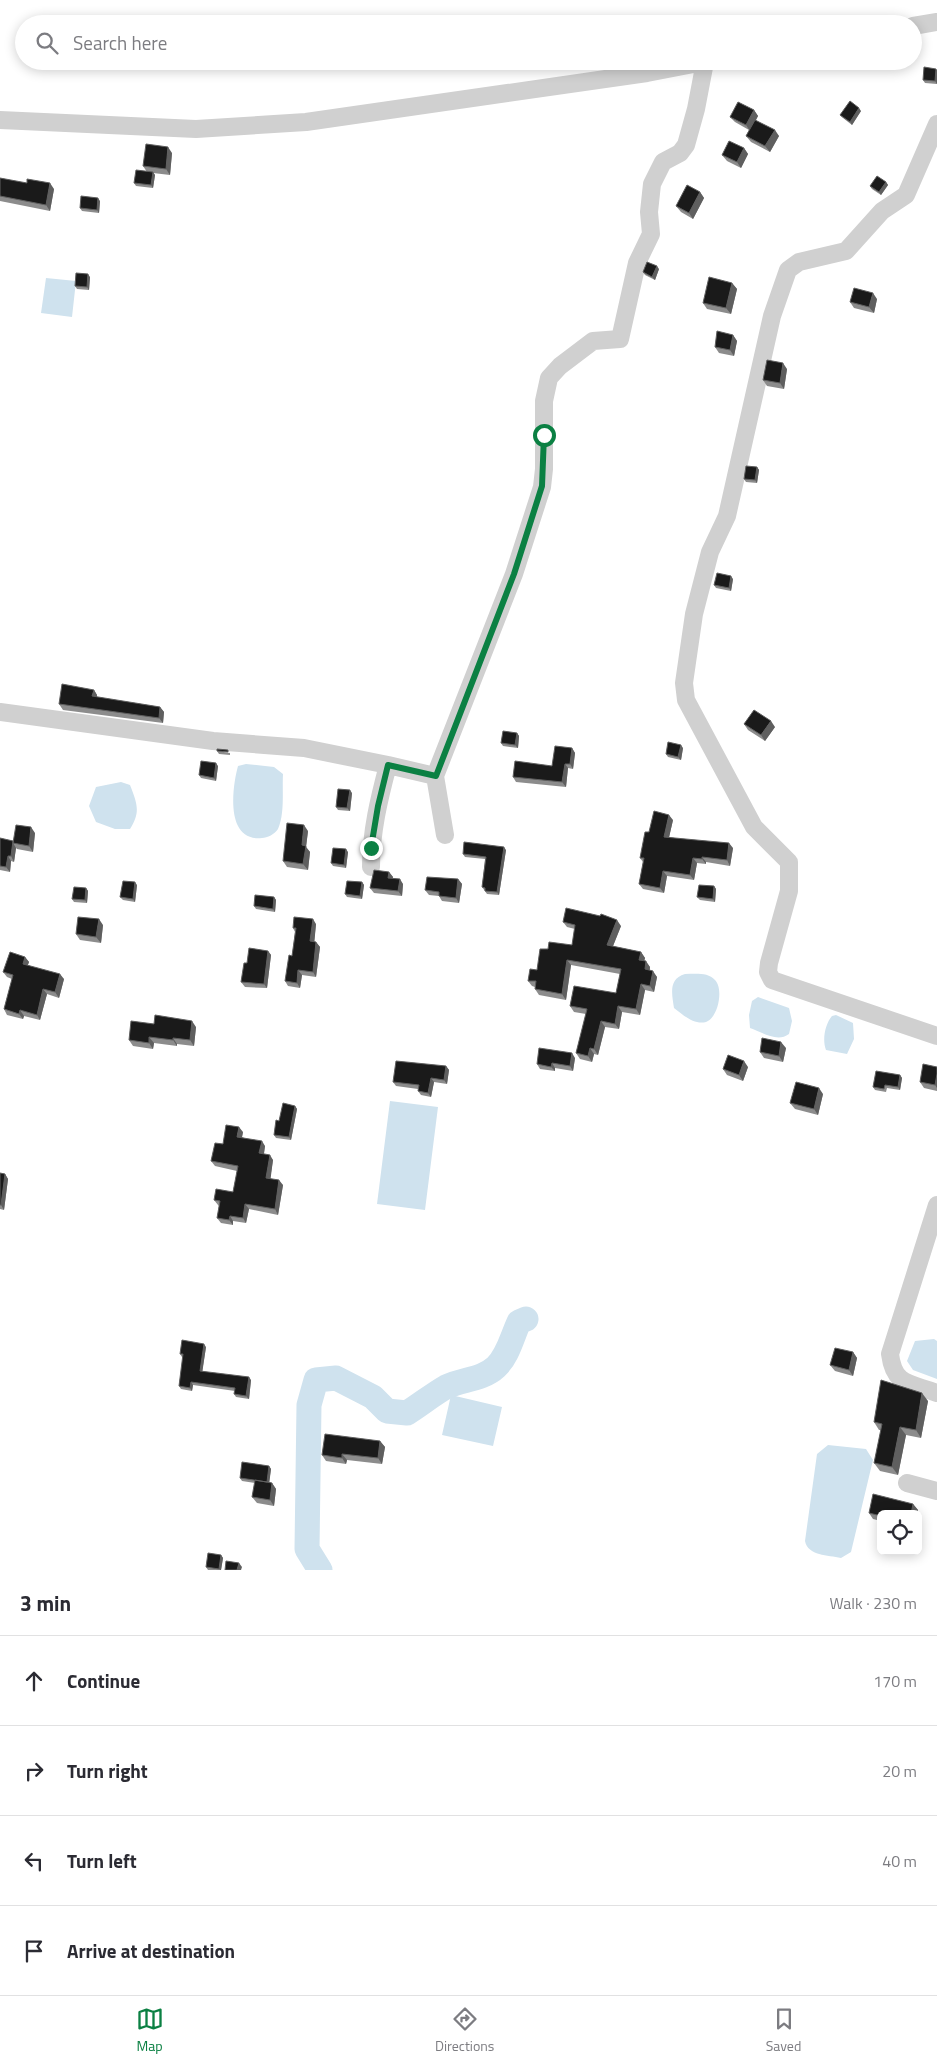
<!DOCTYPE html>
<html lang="en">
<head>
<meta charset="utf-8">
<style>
	:root { --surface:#fff; --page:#f2f2f3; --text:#2b2b33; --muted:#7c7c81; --line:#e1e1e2; --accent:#0b8043 }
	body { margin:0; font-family:"Titillium Web",sans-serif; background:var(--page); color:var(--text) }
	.controls { position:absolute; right:15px; bottom:15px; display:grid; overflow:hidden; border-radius:8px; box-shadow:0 2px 12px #0003 }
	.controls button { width:45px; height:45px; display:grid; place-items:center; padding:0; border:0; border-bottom:1px solid var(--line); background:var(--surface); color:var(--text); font:25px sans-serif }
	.stop { position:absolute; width:15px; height:15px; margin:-11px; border:4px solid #0b8043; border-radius:50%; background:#fff }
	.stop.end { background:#0b8043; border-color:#fff; box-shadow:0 1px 5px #0008 }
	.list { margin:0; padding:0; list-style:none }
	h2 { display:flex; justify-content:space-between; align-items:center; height:65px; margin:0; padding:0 20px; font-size:21px }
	h2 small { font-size:16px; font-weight:400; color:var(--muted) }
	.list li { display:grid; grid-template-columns:32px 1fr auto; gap:15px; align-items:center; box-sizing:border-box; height:90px; padding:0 20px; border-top:1px solid var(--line) }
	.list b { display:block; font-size:19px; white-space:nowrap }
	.list em { font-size:16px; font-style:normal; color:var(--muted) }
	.icon { flex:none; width:28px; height:28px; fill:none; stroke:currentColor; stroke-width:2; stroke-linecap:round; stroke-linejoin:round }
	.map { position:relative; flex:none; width:937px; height:1570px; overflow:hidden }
	.search { position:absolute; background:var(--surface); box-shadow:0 2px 12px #0003; left:15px; right:15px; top:15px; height:55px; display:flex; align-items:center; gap:12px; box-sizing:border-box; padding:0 18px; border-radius:28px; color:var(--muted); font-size:19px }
	.sheet { height:425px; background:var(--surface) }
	nav { display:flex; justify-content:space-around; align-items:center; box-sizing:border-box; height:70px; border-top:1px solid var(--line); background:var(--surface); font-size:14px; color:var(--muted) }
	nav a { display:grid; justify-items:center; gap:2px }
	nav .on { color:var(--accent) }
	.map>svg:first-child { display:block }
</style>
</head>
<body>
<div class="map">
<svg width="937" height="1570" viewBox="0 0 937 1570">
	<rect width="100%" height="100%" fill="#fff"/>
	<path fill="#cfe2ee" d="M46,278L76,281L72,317L41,313Z
		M246,764L274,767L283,774C282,790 285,813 278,829C275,834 267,838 262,838C225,842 232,788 238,766Z
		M121,782L130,785C137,803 141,812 130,829H115L96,822L89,806L96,787Z
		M685,974C695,974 708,972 715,980C724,989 718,1018 706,1022C694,1025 683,1015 674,1008C672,994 668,979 685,974Z
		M758,997L789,1008L792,1021L789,1034C777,1043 762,1032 750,1028L749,1015L752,1001Z
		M836,1015L853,1023L854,1039L847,1054L826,1050C822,1040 825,1024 832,1016Z
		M390,1101L438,1107L425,1210L377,1204Z
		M934,1339L937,1341V1379L913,1370L907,1361L915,1341Z
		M451,1395L502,1407L493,1446L442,1435Z
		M828,1445L866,1449L873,1460L851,1552L841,1558C828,1555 808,1556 805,1541L817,1454Z"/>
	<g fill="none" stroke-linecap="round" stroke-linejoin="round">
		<path stroke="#cfe2ee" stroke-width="25" d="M320,1570L307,1549L309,1405L316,1380L336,1378L373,1397L387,1411L407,1413C420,1405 432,1395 446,1387C462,1379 482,1380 496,1367C508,1356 512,1337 519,1322L526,1319"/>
		<path stroke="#d0d0d0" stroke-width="18" d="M913,26L937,22
			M0,120L196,129L306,122L647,73L709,61
			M937,124L906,195L882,211L846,251L799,262L788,270L772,316L727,516L710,552L694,614L684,683L686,700L754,827L789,862V891L769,963L768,972L772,980L937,1036
			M0,712L213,741L304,748L388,765
			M445,835L435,776L514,574L542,487L544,469V401L549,378L560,366L593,341L620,339L637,263L651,234L649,212L652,184L663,162L680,153L686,145L696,109L705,62
			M371,867C371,832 379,799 388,765L435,776
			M937,1205L890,1354C894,1386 910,1383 937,1393
			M907,1483L937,1491"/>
	</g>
	<path fill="#8c8c8c" d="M936,69L937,84L925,83L923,80Z
		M754,110L758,116L756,120L779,136L770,152L751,142L746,136L749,130L735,122L730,117Z
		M861,111L852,125L843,118L840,115Z
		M744,148L748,154L741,168L727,161L722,155Z
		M172,153L170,175L153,173L155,175L153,188L136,186L134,183L147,172L143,166Z
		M0,178L54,189L50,211L0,201Z
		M886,182L888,185L881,195L872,189L870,186Z
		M700,192L704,198L693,219L681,212L676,206Z
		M100,201L99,213L82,211L80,208Z
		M659,269L655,280L645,275L643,272Z
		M90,277L89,290L77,289L75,286Z
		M732,283L737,289L731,314L707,309L703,303Z
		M877,299L874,313L854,308L850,302Z
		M733,335L737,341L734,356L719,353L715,347Z
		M787,369L784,389L767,386L763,380Z
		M757,467L759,470L757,483L746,482L744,479Z
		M733,579L731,591L716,588L714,585Z
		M94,690L97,695V697L160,707L164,712L163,723L63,710L59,704Z
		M744,724L775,727L765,741L748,730Z
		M517,733L519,736L518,748L503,746L501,743Z
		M572,748L575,753L573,769L568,768L566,787L516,782L513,777L552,766Z
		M683,748L681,760L668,757L666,754Z
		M217,751L230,753V755L219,754Z
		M218,766L216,781L201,778L199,775Z
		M352,793L350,811L338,810L336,807Z
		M673,820L669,837L733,848L730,866L706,862V864L697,863L694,880L667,876L664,893L643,889L639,884L643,862L640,858L649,832Z
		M308,831L306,847L310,852L308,870L287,867L283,861Z
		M35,833L33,852L17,849L16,848L14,862L11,861L10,872L0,870V838L13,841Z
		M506,850L499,895L487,894L482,887L485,859L465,857L463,854Z
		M348,852L346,868L333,866L331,863Z
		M389,872L393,877L392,878L403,884L402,896L374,893L370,888Z
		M458,879L462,884L459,903L442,901L439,896L429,895L425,890Z
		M362,882L364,885L362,899L347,897L345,894Z
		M137,885L135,902L123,900L120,897Z
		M714,886L716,889L715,902L700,900L697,897Z
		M86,888L88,891L87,903L74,902L72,899Z
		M274,897L276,900L275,912L256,909L254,906Z
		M563,922L621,926L613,946L641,952L645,958L644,961L650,967V970L657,977L654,992L645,990L640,1015L622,1012L619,1029L605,1027L598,1055L594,1054L592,1062L580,1059L576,1053L586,1014L574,1012L570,1006L616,993L620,974L571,965L566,1000L539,995L535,989V987L532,986L528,981L537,970L548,949L572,945L575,929L567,927Z
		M316,924L314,942H316L320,947L316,977L302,975L300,988L288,986L285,981L292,956L295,932L293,928Z
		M103,925L101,943L80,940L76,934Z
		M268,951L271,955L267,988L245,987L241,982L247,963Z
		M25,957L29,962L28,965L64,979L59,998L47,994L40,1020L24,1016L23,1019L7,1015L4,1009L12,979L7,977L3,972Z
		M154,1024L196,1027L194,1046L177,1044V1046L154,1043L153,1049L133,1046L129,1040Z
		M786,1048L783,1062L764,1058L760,1052Z
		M575,1058L573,1071L555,1068V1071L540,1069L537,1064Z
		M446,1066L449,1070L447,1084L434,1082L431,1097L421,1095L418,1091V1089L396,1086L393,1082Z
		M748,1067L743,1081L727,1075L723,1069Z
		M937,1067V1091L924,1088L920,1082Z
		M900,1075L902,1078L900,1090L887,1088L886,1092L875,1090L873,1087Z
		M823,1094L818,1115L795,1109L790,1103Z
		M295,1106L297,1109L291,1140L276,1138L274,1135L279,1121Z
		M243,1132L242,1137L265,1146L264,1154L273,1160L270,1179L283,1185L278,1215L249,1209L246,1223L233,1221V1225L221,1223L217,1218L219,1206L218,1205L214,1200L233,1192L237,1171L215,1166L211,1161L223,1144Z
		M0,1173L5,1174L8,1179L4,1210L0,1209Z
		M206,1347L202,1372L251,1380L249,1399L236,1397L234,1394L235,1391L193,1385L192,1391L181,1389L179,1386L183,1357H182L180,1354Z
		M853,1352L857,1358L853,1376L835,1371L830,1365Z
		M928,1401L921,1438L906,1435L898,1475L880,1471L874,1463L881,1430H879L874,1422Z
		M380,1441L385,1447L382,1464L347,1460L346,1464L326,1461L322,1455Z
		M269,1466L271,1469L269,1482L272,1483L276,1489L274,1506L257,1503L252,1497L255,1483L242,1481L240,1478Z
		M913,1504L918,1510L917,1514H881V1521L873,1519L869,1513Z
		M221,1555L223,1558L221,1570H208L206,1567Z"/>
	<path fill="#5f5f5f" d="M936,69L937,70V84L935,81Z
		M859,108L861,111L852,125L850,122Z
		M754,110L758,116L750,131L746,125Z
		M775,130L779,136L770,152L765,146Z
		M168,147L172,153L170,175L166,169Z
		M744,148L748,154L741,168L737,162Z
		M153,172L155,175L153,188L151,185Z
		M886,182L888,185L881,195L879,192Z
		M50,183L54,189L50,211L46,205Z
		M700,192L704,198L693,219L689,213Z
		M98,198L100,201L99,213L97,210Z
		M657,266L659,269L655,280L652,277Z
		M88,274L90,277L89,290L87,287Z
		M732,283L737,289L731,314L726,308Z
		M873,293L877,299L874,313L869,307Z
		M733,335L737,341L734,356L730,350Z
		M783,363L787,369L784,389L780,383Z
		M757,467L759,470L757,483L755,480Z
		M731,576L733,579L731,591L729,588Z
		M94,690L97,695L96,702L92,696Z
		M160,707L164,712L163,723L159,718Z
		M771,721L775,727L765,741L761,735Z
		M517,733L519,736L518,748L515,745Z
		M681,745L683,748L681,760L678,757Z
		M572,748L575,753L573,769L570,764Z
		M216,763L218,766L216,781L214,778Z
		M565,764L568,768L566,787L562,782Z
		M350,790L352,793L350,811L347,808Z
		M669,815L673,820L668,842L664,837Z
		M304,825L308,831L306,847L310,852L308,870L303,864L302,845Z
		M31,827L35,833L33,852L29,846Z
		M13,841V843L16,848L14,862L11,856Z
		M729,843L733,848L730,866L727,860Z
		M504,847L506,850L499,895L497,892Z
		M346,849L348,852L346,868L344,865Z
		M8,856L11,861L10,872L6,867Z
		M702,857L706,862V864L702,859Z
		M693,858L697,863L694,880L690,875Z
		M663,871L667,876L664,893L660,888Z
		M389,872L393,877L392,883L388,878Z
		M400,879L403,884L402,896L398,891Z
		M458,879L462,884L459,903L456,898Z
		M135,882L137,885L135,902L133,899Z
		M362,882L364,885L362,899L360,896Z
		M714,886L716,889L715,902L713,899Z
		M86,888L88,891L87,903L85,900Z
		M274,897L276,900L275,912L273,909Z
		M99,919L103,925L101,943L96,937Z
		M313,919L316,924L314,946L310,941Z
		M617,920L621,926L611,951L607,945Z
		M316,942L320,947L316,977L313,972Z
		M268,951L271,955L267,988L264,984Z
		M641,952L645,958L643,965L639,960Z
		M25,957L29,962L26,969L23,964Z
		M567,960L571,965L566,1000L562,994Z
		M646,961L650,967L649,975L645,969Z
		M298,970L302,975L300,988L297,983Z
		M653,971L657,977L654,992L650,986Z
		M60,974L64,979L59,998L55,992Z
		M641,984L645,990L640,1015L636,1009Z
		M43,989L47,994L40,1020L37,1015Z
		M618,1006L622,1012L619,1029L615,1024Z
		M20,1010L24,1016L23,1019L19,1014Z
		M192,1021L196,1027L194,1046L190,1040Z
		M601,1021L605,1027L598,1055L594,1049Z
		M149,1037L154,1043L153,1049L149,1043Z
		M173,1038L177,1044V1046L173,1040Z
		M781,1042L786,1048L783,1062L779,1056Z
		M590,1048L594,1054L592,1062L588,1056Z
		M572,1053L575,1058L573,1071L570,1066Z
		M744,1061L748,1067L743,1081L739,1075Z
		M552,1063L555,1068V1071L551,1067Z
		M446,1066L449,1070L447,1084L444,1080Z
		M937,1074V1088L935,1085Z
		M900,1075L902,1078L900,1090L898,1087Z
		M431,1078L434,1082L431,1097L428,1093Z
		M819,1088L823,1094L818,1115L814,1109Z
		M295,1106L297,1109L291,1140L289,1137Z
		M239,1127L243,1132L241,1142L237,1137Z
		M262,1141L265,1146L263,1159L259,1153Z
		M270,1155L273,1160L270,1183L266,1178Z
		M5,1174L8,1179L4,1210L1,1205Z
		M279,1180L283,1185L278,1215L275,1209Z
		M245,1204L249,1209L246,1223L243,1218Z
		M230,1216L233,1221V1225L229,1220Z
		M204,1344L206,1347L202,1374L200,1371Z
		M853,1352L857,1358L853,1376L849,1370Z
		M249,1377L251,1380L249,1399L246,1396Z
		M191,1382L193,1385L192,1391L190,1388Z
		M922,1393L928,1401L921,1438L916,1430Z
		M900,1427L906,1435L898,1475L892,1467Z
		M380,1441L385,1447L382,1464L378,1458Z
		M342,1454L347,1460L346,1464L342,1458Z
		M269,1466L271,1469L269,1485L267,1482Z
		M272,1483L276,1489L274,1506L270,1500Z
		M913,1504L918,1510L917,1514H911Z
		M221,1555L223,1558L221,1570H220L219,1569Z
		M239,1563L242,1567L241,1570H237Z"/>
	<path fill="#1a1a1a" stroke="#5f5f5f" d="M924,67L936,69L935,81L923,80Z
		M850,101L859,108L850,122L840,115Z
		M738,102L754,110L746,125L730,117Z
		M755,120L775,130L765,146L746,136Z
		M729,141L744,148L737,162L722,155Z
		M146,144L168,147L166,169L143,166Z
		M136,170L153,172L151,185L134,183Z
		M877,176L886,182L879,192L870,186Z
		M0,178L27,183V179L50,183L46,205L0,196Z
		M687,185L700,192L689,213L676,206Z
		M81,196L98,198L97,210L80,208Z
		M647,262L657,266L652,277L643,272Z
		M76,273L88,274L87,287L75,286Z
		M709,277L732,283L726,308L703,303Z
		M854,288L873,293L869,307L850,302Z
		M717,331L733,335L730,350L715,347Z
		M767,360L783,363L780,383L763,380Z
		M746,466L757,467L755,480L744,479Z
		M717,573L731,576L729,588L714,585Z
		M62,684L94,690L92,696L160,707L159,718L59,704Z
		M754,710L771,721L761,735L744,724Z
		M503,731L517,733L515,745L501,743Z
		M668,742L681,745L678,757L666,754Z
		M555,746L572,748L570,764H565L562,782L513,777L515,761L552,766Z
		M217,749L228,750V752L217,751Z
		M201,761L216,763L214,778L199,775Z
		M338,789L350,790L347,808L336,807Z
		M654,811L669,815L664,837L729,843L727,860L702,857V859L693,858L690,875L663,871L660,888L639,884L644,858H640L645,832H649Z
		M287,823L304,825L302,845L306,846L303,864L283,861Z
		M16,825L31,827L29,846L13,843Z
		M0,838L13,841L11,856H8L6,867L0,866Z
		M464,842L504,847L497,892L485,891V888L482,887L486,857L463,854Z
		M333,848L346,849L344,865L331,863Z
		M374,870L389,872L388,878L400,879L398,891L370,888Z
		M427,877L458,879L456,898L439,896V892L425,890Z
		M123,881L135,882L133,899L120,897Z
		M347,881L362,882L360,896L345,894Z
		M699,885L714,886L713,899L697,897Z
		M74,887L86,888L85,900L72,899Z
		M255,895L274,897L273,909L254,906Z
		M566,908L600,916L601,914L617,920L607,945L641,952L639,960L646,961L645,969L653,971L650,986L641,984L636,1009L618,1006L615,1024L601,1021L594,1049L590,1048L588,1056L576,1053L587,1009L570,1006L574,986L616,993L621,969L567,960L562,994L535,989L536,981H528L530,969L537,970L540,949H548L549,942L572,945L575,925L563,922Z
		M78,917L99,919L96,937L76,934Z
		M294,917L313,919L310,941L316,942L313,972L298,970L297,983L285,981L289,955L292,956L296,928H293Z
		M249,948L268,951L264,984L241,982L244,963H247Z
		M10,952L25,957L23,964L60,974L55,992L43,989L37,1015L20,1010L19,1014L4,1009L13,975L3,972Z
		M155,1015L192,1021L190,1040L173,1038V1040L149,1037V1043L129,1040L131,1021L154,1024Z
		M762,1038L781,1042L779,1056L760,1052Z
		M539,1048L572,1053L570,1066L552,1063L551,1067L537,1064Z
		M728,1055L744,1061L739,1075L723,1069Z
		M396,1061L446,1066L444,1080L431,1078L428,1093L418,1091L419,1085L393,1082Z
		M923,1064L937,1067V1074L935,1085L920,1082Z
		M876,1071L900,1075L898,1087L885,1085L884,1089L873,1087Z
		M796,1082L819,1088L814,1109L790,1103Z
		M283,1103L295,1106L289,1137L274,1135L276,1120L279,1121Z
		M226,1125L239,1127L237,1137L262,1141L259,1153L270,1155L266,1178L279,1180L275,1209L245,1204L243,1218L230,1216L229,1220L217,1218L220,1201L214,1200L216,1189L233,1192L238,1166L211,1161L215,1143L223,1144Z
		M0,1173L5,1174L1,1205H0Z
		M182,1340L204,1344L200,1371L249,1377L246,1396L234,1394L235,1388L191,1382L190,1388L179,1386L183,1354H180Z
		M835,1348L853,1352L849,1370L830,1365Z
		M881,1380L922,1393L916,1430L900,1427L892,1467L874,1463L882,1424L874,1422Z
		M325,1434L380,1441L378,1458L342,1454V1458L322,1455Z
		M242,1462L269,1466L267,1482L240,1478Z
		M255,1480L272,1483L270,1500L252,1497Z
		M873,1494L913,1504L911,1514H881V1516L869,1513Z
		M208,1553L221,1555L219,1569L206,1567Z
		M226,1561L239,1563L237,1570H225Z"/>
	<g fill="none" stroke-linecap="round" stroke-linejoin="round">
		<path stroke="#0b8043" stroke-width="6" d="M371,848L378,806L388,765L436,776L514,574L542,486L544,435"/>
	</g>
</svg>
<div class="controls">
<button><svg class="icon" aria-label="locate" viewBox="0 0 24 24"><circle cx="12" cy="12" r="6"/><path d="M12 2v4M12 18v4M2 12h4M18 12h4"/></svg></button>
</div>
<div class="stop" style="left:544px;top:435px"></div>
<div class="stop end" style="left:371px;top:848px"></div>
<div class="search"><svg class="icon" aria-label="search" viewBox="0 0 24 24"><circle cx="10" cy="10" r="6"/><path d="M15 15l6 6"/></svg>Search here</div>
</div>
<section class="sheet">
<h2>3 min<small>Walk · 230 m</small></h2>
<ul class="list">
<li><svg class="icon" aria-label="ahead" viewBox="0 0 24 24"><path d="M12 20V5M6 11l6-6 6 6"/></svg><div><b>Continue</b></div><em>170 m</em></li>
<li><svg class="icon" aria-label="right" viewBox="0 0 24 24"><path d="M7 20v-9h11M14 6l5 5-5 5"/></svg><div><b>Turn right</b></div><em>20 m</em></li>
<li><svg class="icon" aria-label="left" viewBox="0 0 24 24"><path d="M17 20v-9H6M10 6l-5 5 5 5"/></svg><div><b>Turn left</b></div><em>40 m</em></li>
<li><svg class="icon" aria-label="arrive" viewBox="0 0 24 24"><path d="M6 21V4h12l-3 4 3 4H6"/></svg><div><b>Arrive at destination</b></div></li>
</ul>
</section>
<nav>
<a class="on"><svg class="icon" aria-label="map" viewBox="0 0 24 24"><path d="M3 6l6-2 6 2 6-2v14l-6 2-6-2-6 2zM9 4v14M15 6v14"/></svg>Map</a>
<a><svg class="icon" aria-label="directions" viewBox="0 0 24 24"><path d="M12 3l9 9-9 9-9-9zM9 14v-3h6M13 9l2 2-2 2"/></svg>Directions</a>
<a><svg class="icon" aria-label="saved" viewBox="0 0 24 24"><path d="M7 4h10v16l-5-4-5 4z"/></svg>Saved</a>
</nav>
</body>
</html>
